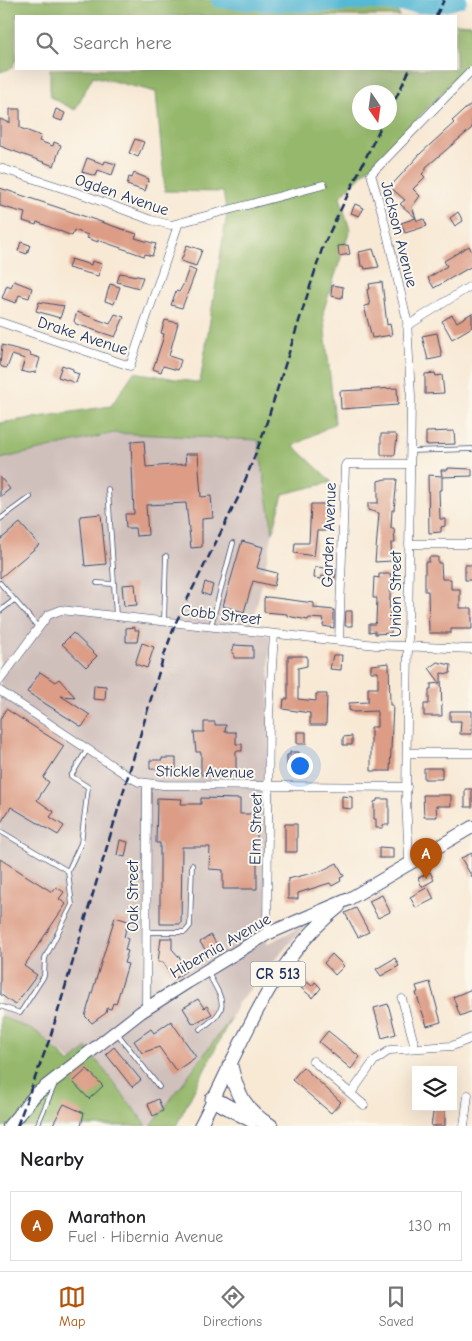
<!DOCTYPE html>
<html lang="en">
<head>
<meta charset="utf-8">
<style>
	:root { --surface:#fff; --page:#f2f2f2; --text:#202124; --muted:#757577; --line:#e0e0e0; --accent:#b45309 }
	body { margin:0; font-family:"Comic Neue",sans-serif; background:var(--page); color:var(--text) }
	.controls { position:absolute; right:15px; bottom:15px; display:grid; overflow:hidden; border-radius:0px; box-shadow:0 5px 20px #0002 }
	.controls button { width:45px; height:45px; display:grid; place-items:center; padding:0; border:0; border-bottom:1px solid var(--line); background:var(--surface); color:var(--text); font:25px sans-serif }
	.compass { position:absolute; left:352px; top:85px; width:45px; height:45px; border-radius:50%; background:var(--surface); box-shadow:0 5px 20px #0002; rotate:167deg }
	.you { position:absolute; left:299px; top:765px; width:18px; height:18px; margin:-12px; border:4px solid #fff; border-radius:50%; background:#1a73e8; box-shadow:0 0 0 8px #1a73e833 }
	.badge { display:grid; place-items:center; width:32px; height:32px; border-radius:50%; background:var(--accent); color:#fff; font-size:16px; font-weight:700 }
	.pin { position:absolute; translate:-50% -41px; filter:drop-shadow(0 1px 2px #0008) }
	.pin::after { content:''; position:absolute; top:26px; width:18px; height:15px; background:inherit; clip-path:polygon(0 0,100% 0,50% 100%) }
	.list { margin:0; padding:0; list-style:none }
	h2 { display:flex; justify-content:space-between; align-items:center; height:65px; margin:0; padding:0 20px; font-size:21px }
	h2 small { font-size:16px; font-weight:400; color:var(--muted) }
	.list li { display:grid; grid-template-columns:32px 1fr auto; gap:15px; align-items:center; box-sizing:border-box; height:70px; margin:0 10px 10px; padding:0 10px; border:1px solid var(--line); border-radius:0px }
	.list b { display:block; font-size:19px; white-space:nowrap }
	.list p { margin:0; font-size:16px; white-space:nowrap; color:var(--muted) }
	.list em { font-size:16px; font-style:normal; color:var(--muted) }
	.icon { flex:none; width:28px; height:28px; fill:none; stroke:currentColor; stroke-width:2; stroke-linecap:round; stroke-linejoin:round }
	.map { position:relative; flex:none; width:472px; height:1126px; overflow:hidden }
	.search { position:absolute; background:var(--surface); box-shadow:0 5px 20px #0002; left:15px; right:15px; top:15px; height:55px; display:flex; align-items:center; gap:12px; box-sizing:border-box; padding:0 18px; border-radius:0px; color:var(--muted); font-size:19px }
	.sheet { height:145px; background:var(--surface) }
	nav { display:flex; justify-content:space-around; align-items:center; box-sizing:border-box; height:70px; border-top:1px solid var(--line); background:var(--surface); font-size:14px; color:var(--muted) }
	nav a { display:grid; justify-items:center; gap:2px }
	nav .on { color:var(--accent) }
	.map>svg:first-child { display:block }
</style>
</head>
<body>
<div class="map">
<svg width="472" height="1126" viewBox="0 0 472 1126">
	<rect width="100%" height="100%" fill="#fbf7ec"/>
	<filter id="ink" filterUnits="userSpaceOnUse"><feTurbulence type="fractalNoise" baseFrequency=".02" numOctaves="2"/><feDisplacementMap in="SourceGraphic" scale="10" xChannelSelector="R" yChannelSelector="G"/><feConvolveMatrix kernelMatrix="1 2 1 2 8 2 1 2 1" color-interpolation-filters="sRGB"/></filter>
	<filter id="wash" filterUnits="userSpaceOnUse"><feTurbulence type="fractalNoise" baseFrequency=".0096" numOctaves="4" result="noise"/><feDisplacementMap in="SourceGraphic" scale="20" xChannelSelector="R" yChannelSelector="G"/><feGaussianBlur stdDeviation="1.12" result="paint"/><feColorMatrix in="noise" values="0 0 0 0 0 0 0 0 0 0 0 0 0 0 0 0 0 1.4 0 .05"/><feComposite in="paint" operator="in"/></filter>
	<g filter="url(#wash)">
		<rect width="100%" height="100%" fill="#f8e9d5"/>
		<path fill="#d0c0bc" d="M114,433L258,440L273,532L251,632L270,636L267,944L306,924L238,1003L231,1018L151,1126H147L37,1032L0,1016V459Z"/>
		<path fill="#95b86c" stroke="#587465" fill-rule="evenodd" d="M0,0H388L400,16H16V59L12,68L0,72Z
			M456,23L472,24V63L340,197L350,230L323,312L335,423L294,446L332,482L283,494L273,532L258,440L114,433L0,459V423L111,406L134,372L200,383L227,214L223,192L165,191L156,92L93,76L75,110L50,97V69H456ZM360,92H390V122H360Z
			M0,1016L37,1032L70,1063L87,1048L147,1126H0Z
			M231,1018L176,1126H151Z"/>
		<g fill="none" stroke-linecap="round" stroke-linejoin="round">
			<path stroke="#57b9d6" stroke-width="16" d="M219,0C257,3 295,5 334,4C345,4 356,2 368,2C397,3 431,10 459,0"/>
		</g>
		<g id="blocks">
			<path fill="#dc9c85" d="M472,103V128L426,167V170L422,174L425,177L413,189L420,196L412,207L417,221L424,219L427,226L405,233L401,223L416,218L400,204L405,200L390,187L421,153L454,123L452,121Z
				M10,109H20V128L41,136L39,141L53,146L54,142L61,145L54,166L0,146V119L10,123Z
				M56,109L65,113L62,121L53,118Z
				M135,139L144,142L138,157L129,153Z
				M87,158L104,164L105,161L116,164L112,175L98,170L96,176L82,172Z
				M134,173L149,179L145,191L127,185L129,177L132,178Z
				M0,188L137,234L135,238L156,244L152,256L145,254L144,256L98,240V242L87,238L88,235L74,230L72,236L37,222L36,225L23,221L25,213L0,206Z
				M355,204L364,208L359,216L351,213Z
				M458,212L463,221L455,226L450,218Z
				M21,242L30,245L27,254L18,251Z
				M187,245L202,250L196,266L181,261Z
				M348,245L350,254L339,256L338,246Z
				M469,246L472,252V266L434,288L428,278L447,266L444,261Z
				M373,249L379,267L365,269L364,266H361L359,252Z
				M71,259L91,265L92,261L102,264L98,276L68,268Z
				M189,268L196,271L182,308L171,305L176,291L179,292L183,285Z
				M120,273L143,277L139,288L117,282Z
				M14,281L32,288L29,298L19,295L16,303L2,298L7,285L11,287Z
				M382,282L387,325L390,324L392,335L372,338L364,306L370,305L367,290L370,289L369,284Z
				M110,284L120,287L114,304L105,301Z
				M332,285L343,287L342,298L331,296Z
				M39,302L64,306L60,318L36,311Z
				M77,312L110,324L115,314L124,317L115,337L76,324L74,321Z
				M472,313V327L452,339L442,321L452,315L457,322Z
				M165,320L178,323L169,356L181,360L178,370L163,366L161,372L153,369L163,339L164,334L161,333Z
				M437,333L442,357L428,360L422,336Z
				M2,345L31,353L30,355L40,358L36,372L29,373L21,371L25,359L12,355L7,368L2,367L0,365Z
				M62,365L73,369V372L79,374L76,383L58,377Z
				M435,373L436,376L442,375L444,393L425,394V374Z
				M397,388L398,405L341,409L340,391Z
				M454,431L455,444L426,445V432Z
				M381,434H395L397,436L395,455H381Z
				M144,441L146,467L186,464L185,454H198L201,497L211,496L213,518L202,519V547L191,548L186,503L146,505L148,535L136,536L135,528H126L125,514H134L131,442Z
				M448,468L472,469V476L442,477V490H439L440,519H445V526L441,527V532L429,533L428,475L442,476L441,470H448Z
				M0,477L10,489L0,497Z
				M385,479H397L394,510H392L391,528H394L395,543H391L392,561L375,562L379,513L368,510V503H378V481Z
				M311,504H328V526H325V531H317L314,556L294,553L295,543H309Z
				M101,514L106,564L85,566L80,516Z
				M20,523L39,545L0,578V540Z
				M242,541L263,547L257,568L277,573L274,586L253,581L244,612L223,606Z
				M429,557H438V563H441L442,579H451V589H460V608H472V629H451V633H429L428,591H425V562H429Z
				M465,565H472V580H465Z
				M315,567L336,569L335,578L321,576V579L314,578Z
				M379,574H391L389,621H392L391,633L375,634V631L369,632V624H375L376,621L377,598H373L374,577L379,578Z
				M205,582L213,585L210,596L202,593Z
				M135,584L137,605L124,606L122,585Z
				M268,597L314,603V608L334,610V628L323,626L324,619L309,618L308,620L287,616V614L264,612V598Z
				M346,611H352V626H345Z
				M135,627V630H139L137,642H126V628Z
				M73,633L97,656L86,667L62,644Z
				M142,643L154,647L147,668L135,664Z
				M234,645L253,646V658H234V653H232Z
				M333,655H342L341,670L330,669Z
				M288,656H307V666L298,668V699L316,701V694H327L326,725H310V713L283,709L284,699H288Z
				M437,662L451,665L450,674L441,673L442,716H424V704H429V689H431V684L440,683L429,668Z
				M389,663L390,705H393L390,771H371V727H377V711L354,712L349,710V703L368,702V688H378V672H371V665Z
				M40,672L55,682L59,679L75,697L61,696L90,715L82,727L27,692Z
				M94,685L106,686L105,700L93,699Z
				M6,709L64,746L43,778L49,782L37,800L54,812L50,817L64,826L58,835L11,807L0,824V719Z
				M450,711H472V734H460L461,721H450Z
				M204,722H215V725H226L225,732H236V744H242V751H236V775H201V752H196L194,732H204Z
				M297,732H306V744H297Z
				M352,736V745H343V737Z
				M290,752H299L298,770H290L287,767V755H290Z
				M162,758H176V775H162V769H150V760H162Z
				M424,768H442V779H424Z
				M465,789H472V807H465Z
				M423,795H451V806H436L437,817H424Z
				M342,796L352,797V809L342,808Z
				M157,798L182,799L181,804H201V798L240,799V814H257V889H223V870L209,869L210,847H182L181,924H160V843H156Z
				M377,799H389V825H383V828H376V819H374V802L377,801Z
				M285,824H297V852H285Z
				M120,840L128,842L125,857L117,855Z
				M379,847L393,848V858H379Z
				M472,853V877L461,858Z
				M0,859L52,892L56,887L64,892L59,899L66,904L24,966L37,975L15,1005L0,994Z
				M337,863L344,876L340,878L341,881L332,886L330,883L298,893V899H288V879L321,871Z
				M430,872L434,880L422,887L418,878Z
				M428,887L434,899L416,908L410,897Z
				M382,895L390,912L378,918L369,901Z
				M356,908L369,932L358,937L345,913Z
				M115,917L128,921L124,937L128,939L125,950L128,951L124,963L128,964L116,1004L113,1003L111,1009L107,1008L106,1013L92,1023L85,1016Z
				M211,935L219,948L208,954L200,942Z
				M161,938H172V949L180,958L186,971L174,979L163,962H158Z
				M332,954L344,966L335,975L324,963Z
				M395,958L399,966L381,976L376,969Z
				M307,982L312,986L315,982L321,988L313,998L301,988Z
				M430,982L441,1022L427,1026L416,993L418,992L416,986Z
				M472,989V1011L460,1016L453,997Z
				M198,999L204,1008L207,1006L212,1014L193,1024L183,1008Z
				M388,1004L396,1034L382,1038L374,1008Z
				M171,1021L196,1057L176,1071L159,1047L142,1053L134,1041L151,1029L154,1033Z
				M328,1031L360,1057L351,1069L319,1042Z
				M114,1047L141,1080L132,1087L106,1054Z
				M303,1067L341,1102L331,1113L292,1080Z
				M87,1069L103,1086L89,1099L73,1082Z
				M158,1099L163,1111L153,1116L148,1104Z
				M64,1104L84,1113L81,1126H52Z
				M434,1107H445V1126H431Z"/>
		</g>
	</g>
	<g filter="url(#ink)">
		<use href="#blocks" fill-opacity="0" stroke="#3c4b70" stroke-width="1"/>
		<g fill="none" stroke-linecap="round" stroke-linejoin="round">
			<g stroke="#3c4b70" stroke-width="5.5">
				<path id="lane" d="M410,451L472,449
					M108,489L116,616
					M0,519L30,497
					M0,583L38,627
					M97,583L114,584
					M0,611L14,600
					M164,621L166,556
					M211,626L233,543
					M0,831L68,871L81,843L88,787L71,776L87,750
					M145,932H185L190,926L192,865
					M0,1006L20,1013L44,976L45,958L72,905L68,871
					M200,1029C232,1009 223,1001 208,973
					M117,1033L159,1087
					M37,1126L54,1086"/>
			</g>
			<g stroke="#3c4b70" stroke-width="9">
				<path id="street" d="M0,168L87,196L151,220L171,225L323,185
					M0,322L130,366L178,225
					M407,326L472,285
					M409,544H472
					M339,641L345,466L346,464H410
					M0,680L48,615L61,610L376,645L472,649
					M0,691L128,776L139,782L163,785L407,787
					M408,753H472
					M411,862L409,858L406,801L411,397L407,320L383,216L371,174L472,70
					M267,934L269,714L274,634
					M402,999L415,1047
					M146,1009L147,783
					M313,1061L364,1105
					M352,1092L374,1061L390,1050L452,1046L472,1038
					M464,1126L468,1095"/>
			</g>
			<g stroke="#3c4b70" stroke-width="14">
				<path id="primary" d="M9,1126L36,1094L141,1012L188,982L267,934L349,899L472,827
					M200,1126C240,1050 269,962 339,907"/>
			</g>
			<g stroke="#3c4b70" stroke-width="17">
				<path id="highway" d="M230,1066C236,1093 245,1112 270,1126
					M213,1099L252,1120"/>
			</g>
			<use href="#lane" stroke="#fff" stroke-width="4"/>
			<use href="#street" stroke="#fff" stroke-width="8"/>
			<use href="#primary" stroke="#fff" stroke-width="12"/>
			<use href="#highway" stroke="#fff" stroke-width="15"/>
			<path stroke="#1b2f5e" stroke-width="2.5" stroke-dasharray="8 4" stroke-linecap="butt" d="M436,16L444,0
				M390,110L410,69
				M17,1126L50,1038L164,655L176,622L239,496L262,437L323,246L383,122"/>
		</g>
	</g>
	<g text-anchor="middle" stroke-width="4" stroke-linejoin="round" paint-order="stroke">
		<rect fill="#fbf7ec" stroke="#5e6b89" stroke-width="1" x="250.5" y="961.5" width="55" height="25" rx="4"/>
		<g font-size="15" font-weight="bold" fill="#1b2f5e">
			<text x="278" y="979">CR 513</text>
		</g>
		<g font-size="16" fill="#1b2f5e" stroke="#fbf7ec">
			<text transform="translate(122 194) rotate(19)" y="6">Ogden Avenue</text>
			<text transform="translate(400 234) rotate(76)" y="6">Jackson Avenue</text>
			<text transform="translate(83 335) rotate(18)" y="6">Drake Avenue</text>
			<text transform="translate(328 535) rotate(-88)" y="6">Garden Avenue</text>
			<text transform="translate(395 594) rotate(-90)" y="6">Union Street</text>
			<text transform="translate(221 614) rotate(7)" y="6">Cobb Street</text>
			<text transform="translate(205 771) rotate(1)" y="6">Stickle Avenue</text>
			<text transform="translate(255 829) rotate(-89)" y="6">Elm Street</text>
			<text transform="translate(132 896) rotate(-90)" y="6">Oak Street</text>
			<text transform="translate(220 945) rotate(-30)" y="6">Hibernia Avenue</text>
		</g>
	</g>
</svg>
<div class="controls">
<button><svg class="icon" aria-label="layers" viewBox="0 0 24 24"><path d="M12 4l9 5-9 5-9-5zM3 14l9 5 9-5"/></svg></button>
</div>
<svg class="compass" viewBox="-18 -18 36 36"><path d="M0-13l5 13h-10z" fill="#e53935"/><path d="M0 13l5-13h-10z" fill="#757577"/></svg>
<div class="you"></div>
<div class="pin badge" style="left:426px;top:879px">A</div>
<div class="search"><svg class="icon" aria-label="search" viewBox="0 0 24 24"><circle cx="10" cy="10" r="6"/><path d="M15 15l6 6"/></svg>Search here</div>
</div>
<section class="sheet">
<h2>Nearby<small></small></h2>
<ul class="list">
<li><span class="badge">A</span><div><b>Marathon</b><p>Fuel · Hibernia Avenue</p></div><em>130 m</em></li>
</ul>
</section>
<nav>
<a class="on"><svg class="icon" aria-label="map" viewBox="0 0 24 24"><path d="M3 6l6-2 6 2 6-2v14l-6 2-6-2-6 2zM9 4v14M15 6v14"/></svg>Map</a>
<a><svg class="icon" aria-label="directions" viewBox="0 0 24 24"><path d="M12 3l9 9-9 9-9-9zM9 14v-3h6M13 9l2 2-2 2"/></svg>Directions</a>
<a><svg class="icon" aria-label="saved" viewBox="0 0 24 24"><path d="M7 4h10v16l-5-4-5 4z"/></svg>Saved</a>
</nav>
</body>
</html>
